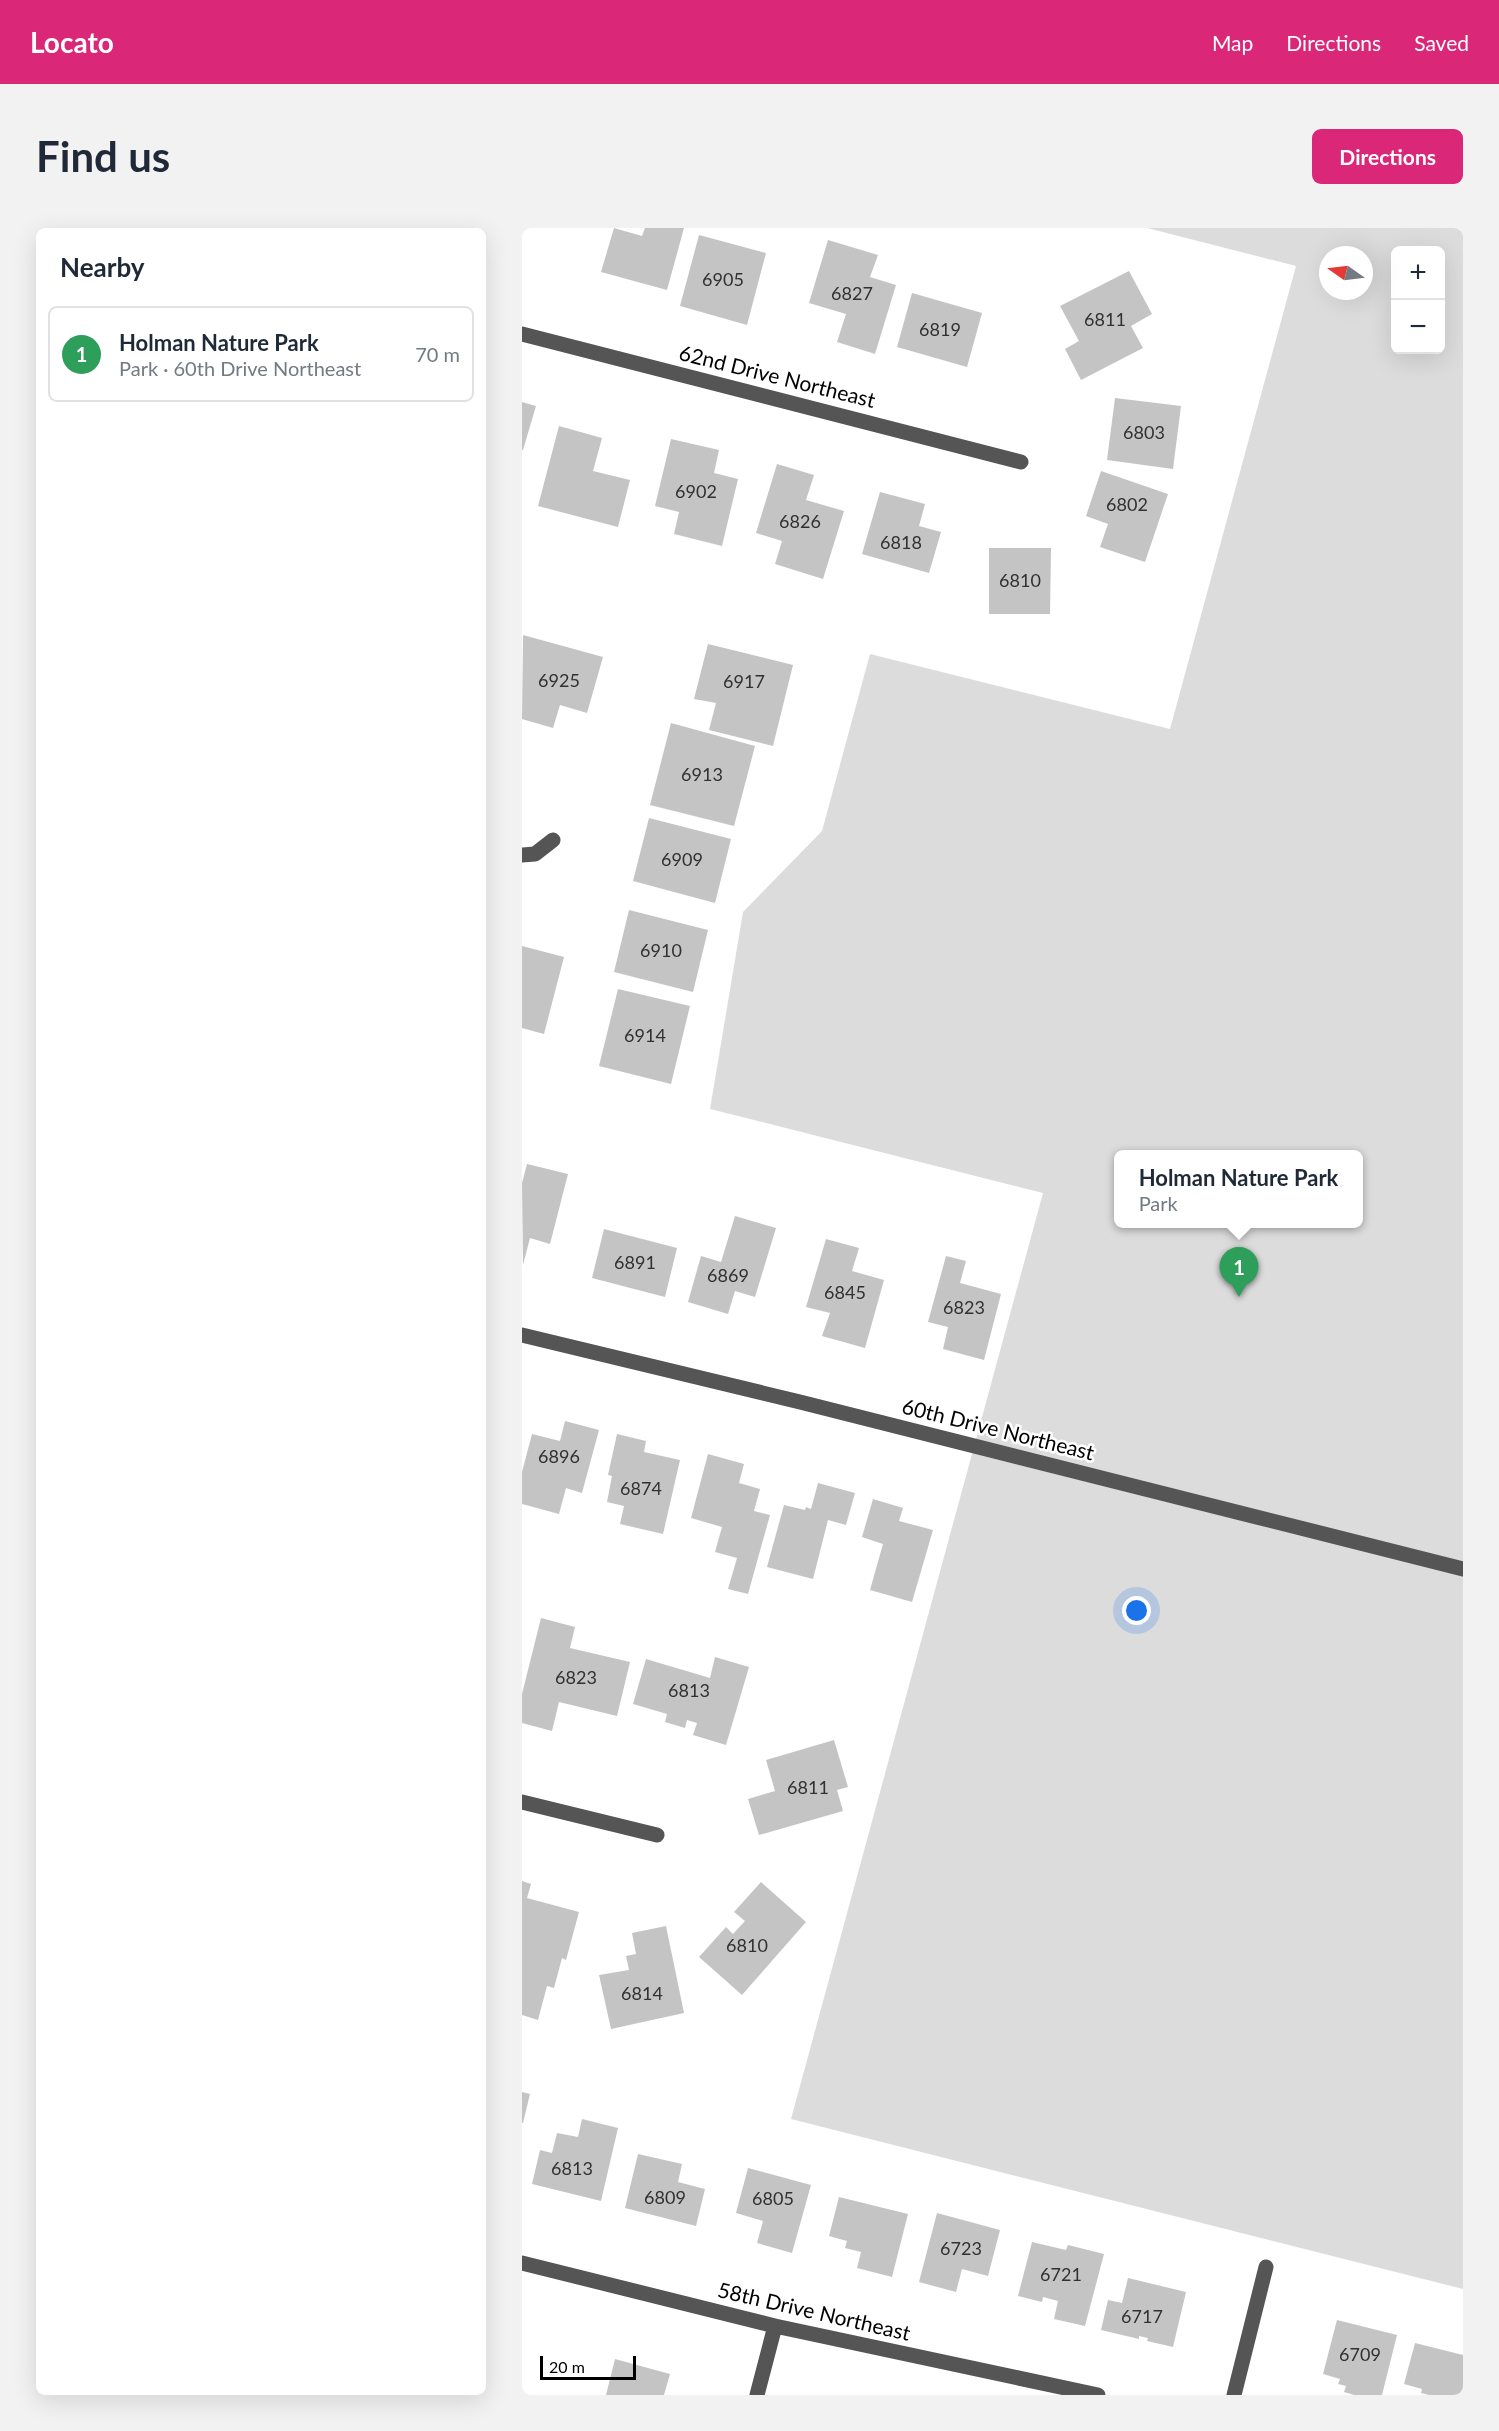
<!DOCTYPE html>
<html lang="en">
<head>
<meta charset="utf-8">
<style>
	:root { --surface:#fff; --page:#f2f2f3; --text:#1f2937; --muted:#747a83; --line:#e0e1e3; --accent:#db2777 }
	body { margin:0; font-family:Lato,sans-serif; background:var(--page); color:var(--text) }
	.controls { position:absolute; right:18px; top:18px; display:grid; overflow:hidden; border-radius:9px; box-shadow:0 6px 24px #0002 }
	.controls button { width:54px; height:54px; display:grid; place-items:center; padding:0; border:0; border-bottom:2px solid var(--line); background:var(--surface); color:var(--text); font:30px sans-serif }
	.compass { position:absolute; left:797px; top:18px; width:54px; height:54px; border-radius:50%; background:var(--surface); box-shadow:0 6px 24px #0002; rotate:284deg }
	.scale { position:absolute; left:18px; bottom:15px; width:96px; box-sizing:border-box; padding-left:6px; border:3px solid #000; border-top:0; font-size:16px; line-height:21px; white-space:nowrap; color:#000; -webkit-text-stroke:4px #fff; paint-order:stroke }
	.you { position:absolute; left:615px; top:1383px; width:21px; height:21px; margin:-15px; border:4px solid #fff; border-radius:50%; background:#1a73e8; box-shadow:0 0 0 9px #1a73e833 }
	.badge { display:grid; place-items:center; width:39px; height:39px; border-radius:50%; background:var(--accent); color:#fff; font-size:20px; font-weight:700 }
	.pin { position:absolute; translate:-50% -50px; filter:drop-shadow(0 2px 3px #0008) }
	.pin::after { content:''; position:absolute; top:32px; width:21px; height:18px; background:inherit; clip-path:polygon(0 0,100% 0,50% 100%) }
	.popup { position:absolute; left:592px; top:922px; width:249px; height:78px; box-sizing:border-box; display:grid; place-content:center; border-radius:9px; background:var(--surface); filter:drop-shadow(0 2px 4px #0005); font-size:20px; white-space:nowrap; color:var(--muted) }
	.popup b { font-size:22px; color:var(--text) }
	.popup::after { content:''; position:absolute; left:50%; top:100%; margin-left:-12px; border:12px solid transparent; border-top-color:var(--surface) }
	.list { margin:0; padding:0; list-style:none }
	h2 { display:flex; justify-content:space-between; align-items:center; height:78px; margin:0; padding:0 24px; font-size:26px }
	h2 small { font-size:20px; font-weight:400; color:var(--muted) }
	.list li { display:grid; grid-template-columns:39px 1fr auto; gap:18px; align-items:center; box-sizing:border-box; height:96px; margin:0 12px 12px; padding:0 12px; border:2px solid var(--line); border-radius:9px }
	.list b { display:block; font-size:22px; white-space:nowrap }
	.list p { margin:0; font-size:20px; white-space:nowrap; color:var(--muted) }
	.list em { font-size:20px; font-style:normal; color:var(--muted) }
	.map { position:relative; flex:none; width:941px; height:2167px; overflow:hidden; border-radius:9px }
	header { display:flex; align-items:center; gap:36px; box-sizing:border-box; height:84px; padding:0 30px; background:var(--accent); color:#fff }
	header strong { font-size:28px }
	nav { display:flex; gap:33px; margin-inline-start:auto; font-size:21px }
	.intro { display:flex; align-items:center; justify-content:space-between; box-sizing:border-box; height:144px; padding:0 36px }
	h1 { margin:0; font-size:42px }
	.button { padding:15px 27px; border-radius:9px; background:var(--accent); color:#fff; font-size:21px; font-weight:700 }
	main { display:flex; gap:36px; padding:0 36px }
	aside { flex:1; background:var(--surface); border-radius:9px; box-shadow:0 6px 24px #0002 }
	.map>svg:first-child { display:block }
</style>
</head>
<body>
<header>
<strong>Locato</strong>
<nav><a>Map</a><a>Directions</a><a>Saved</a></nav>
</header>
<div class="intro"><h1>Find us</h1><a class="button">Directions</a></div>
<main>
<aside>
<h2>Nearby<small></small></h2>
<ul class="list">
<li><span class="badge" style="background:#2e9e5b">1</span><div><b>Holman Nature Park</b><p>Park · 60th Drive Northeast</p></div><em>70 m</em></li>
</ul>
</aside>
<div class="map">
<svg width="941" height="2167" viewBox="0 0 941 2167">
	<rect width="100%" height="100%" fill="#fff"/>
	<path fill="#dcdcdc" fill-rule="evenodd" d="M625,0H938L941,3V2061L269,1891L521,965L188,881L221,684L300,603L348,426L648,501L774,38ZM874,22H918V122H874ZM806,27H842V63H806ZM597,926H837V996H597Z"/>
	<path fill="#c4c4c4" d="M92,0L120,8L123,0H162L145,62L79,44Z
		M177,7L244,25L225,97L158,78Z
		M306,12L356,27L348,49L374,57L353,126L315,114L324,86L287,75Z
		M607,43L630,86L609,98L621,120L559,152L543,121L557,113L538,78Z
		M390,65L460,85L445,139L375,119Z
		M593,170L659,178L651,241L585,232Z
		M0,174L14,178L1,222H0Z
		M37,198L80,210L71,243L108,252L96,299L16,278Z
		M149,211L197,222L192,245L216,251L200,318L152,306L157,284L133,278Z
		M255,236L292,247L284,272L322,283L301,351L253,336L260,313L234,305Z
		M579,243L646,266L623,334L578,319L586,296L564,288Z
		M358,264L403,276L397,298L419,304L407,345L340,326Z
		M467,320H529L528,386H467Z
		M1,407L81,429L65,485L38,477L31,500L0,491Z
		M186,416L271,437L251,518L187,502L194,475L172,471Z
		M149,495L233,518L212,598L128,577Z
		M127,590L209,611L193,675L111,653Z
		M107,682L186,702L171,764L92,744Z
		M0,718L42,729L22,806L0,800Z
		M96,761L168,778L149,856L77,838Z
		M5,936L46,946L28,1016L8,1010L1,1037L0,955Z
		M213,988L254,1000L233,1069L213,1063L206,1086L166,1074L179,1028L199,1034Z
		M82,1001L155,1020L143,1069L70,1050Z
		M304,1011L337,1020L330,1043L362,1052L343,1120L300,1108L308,1085L284,1079Z
		M424,1028L444,1033L438,1055L479,1066L462,1132L421,1121L426,1099L406,1094Z
		M43,1193L77,1202L60,1265L44,1260L37,1286L0,1276V1244L10,1206L38,1213Z
		M95,1206L124,1213L122,1224L158,1232L141,1306L98,1296L102,1278L85,1274L90,1248L86,1247Z
		M186,1226L222,1236L217,1255L238,1261L232,1283L248,1287L226,1366L206,1361L215,1330L193,1324L200,1299L169,1290Z
		M296,1255L333,1265L324,1297L306,1292L291,1351L245,1339L262,1277L283,1282L284,1279L289,1281Z
		M351,1271L381,1280L377,1293L411,1302L390,1374L348,1362L361,1316L340,1309Z
		M19,1390L53,1399L48,1420L108,1434L95,1488L37,1474L30,1503L0,1495V1466Z
		M193,1429L227,1439L204,1517L171,1507L175,1495L165,1492L163,1500L143,1494L145,1486L111,1476L124,1431L188,1450Z
		M312,1512L326,1559L315,1562L321,1583L237,1607L226,1571L253,1563L244,1532Z
		M0,1653L9,1656L5,1670L57,1684L44,1732L40,1730L32,1760L25,1758L16,1792L0,1787Z
		M239,1654L284,1694L220,1767L177,1729L204,1699L211,1706L223,1693L212,1684Z
		M144,1698L162,1785L89,1801L77,1747L107,1742L104,1728L114,1726L110,1705Z
		M0,1864L8,1866L1,1895H0Z
		M60,1891L96,1900L79,1973L10,1956L18,1922L30,1925L35,1905L56,1909Z
		M116,1926L160,1936L156,1954L183,1961L174,1998L103,1980Z
		M226,1940L289,1957L270,2025L235,2015L241,1993L214,1985Z
		M317,1969L386,1986L370,2049L335,2040L339,2024L323,2020L325,2013L307,2008Z
		M415,1985L478,2002L466,2048L440,2041L434,2064L397,2054Z
		M510,2014L544,2022L546,2017L582,2026L563,2098L532,2091L536,2073L521,2069L520,2074L496,2068Z
		M606,2050L664,2064L651,2119L625,2113L626,2110L617,2108V2111L579,2102L586,2072L600,2075Z
		M815,2092L875,2107L860,2167H832L822,2164L824,2158L816,2156L818,2151L801,2146Z
		M893,2115L941,2127V2167H907L899,2165L900,2161L882,2156Z
		M93,2131L148,2146L142,2167H84Z"/>
	<g fill="none" stroke-linecap="round" stroke-linejoin="round">
		<path stroke="#555" stroke-width="15" d="M0,106L499,234
			M0,627L13,626L31,612
			M0,1107L278,1174L941,1341
			M0,1574L135,1607
			M0,2035L253,2098L576,2167
			M235,2167L253,2098
			M712,2167L744,2039"/>
	</g>
	<g text-anchor="middle" stroke-width="5" stroke-linejoin="round" paint-order="stroke">
		<g font-size="18" fill="#313131">
			<text x="201" y="58">6905</text>
			<text x="330" y="72">6827</text>
			<text x="583" y="98">6811</text>
			<text x="418" y="108">6819</text>
			<text x="622" y="211">6803</text>
			<text x="174" y="270">6902</text>
			<text x="605" y="283">6802</text>
			<text x="278" y="300">6826</text>
			<text x="379" y="321">6818</text>
			<text x="498" y="359">6810</text>
			<text x="37" y="459">6925</text>
			<text x="222" y="460">6917</text>
			<text x="180" y="553">6913</text>
			<text x="160" y="638">6909</text>
			<text x="139" y="729">6910</text>
			<text x="123" y="814">6914</text>
			<text x="113" y="1041">6891</text>
			<text x="206" y="1054">6869</text>
			<text x="323" y="1071">6845</text>
			<text x="442" y="1086">6823</text>
			<text x="37" y="1235">6896</text>
			<text x="119" y="1267">6874</text>
			<text x="54" y="1456">6823</text>
			<text x="167" y="1469">6813</text>
			<text x="286" y="1566">6811</text>
			<text x="225" y="1724">6810</text>
			<text x="120" y="1772">6814</text>
			<text x="50" y="1947">6813</text>
			<text x="143" y="1976">6809</text>
			<text x="251" y="1977">6805</text>
			<text x="439" y="2027">6723</text>
			<text x="539" y="2053">6721</text>
			<text x="620" y="2095">6717</text>
			<text x="838" y="2133">6709</text>
		</g>
		<g font-size="21" fill="#000" stroke="#fff">
			<text transform="translate(255 149) rotate(14)" y="7">62nd Drive Northeast</text>
			<text transform="translate(476 1202) rotate(14)" y="7">60th Drive Northeast</text>
			<text transform="translate(292 2084) rotate(13)" y="7">58th Drive Northeast</text>
		</g>
	</g>
</svg>
<div class="controls">
<button>+</button>
<button>−</button>
</div>
<svg class="compass" viewBox="-18 -18 36 36"><path d="M0-13l5 13h-10z" fill="#e53935"/><path d="M0 13l5-13h-10z" fill="#747a83"/></svg>
<div class="scale">20 m</div>
<div class="you"></div>
<div class="pin badge" style="left:717px;top:1069px;background:#2e9e5b">1</div>
<div class="popup"><b>Holman Nature Park</b>Park</div>
</div>
</main>
</body>
</html>
